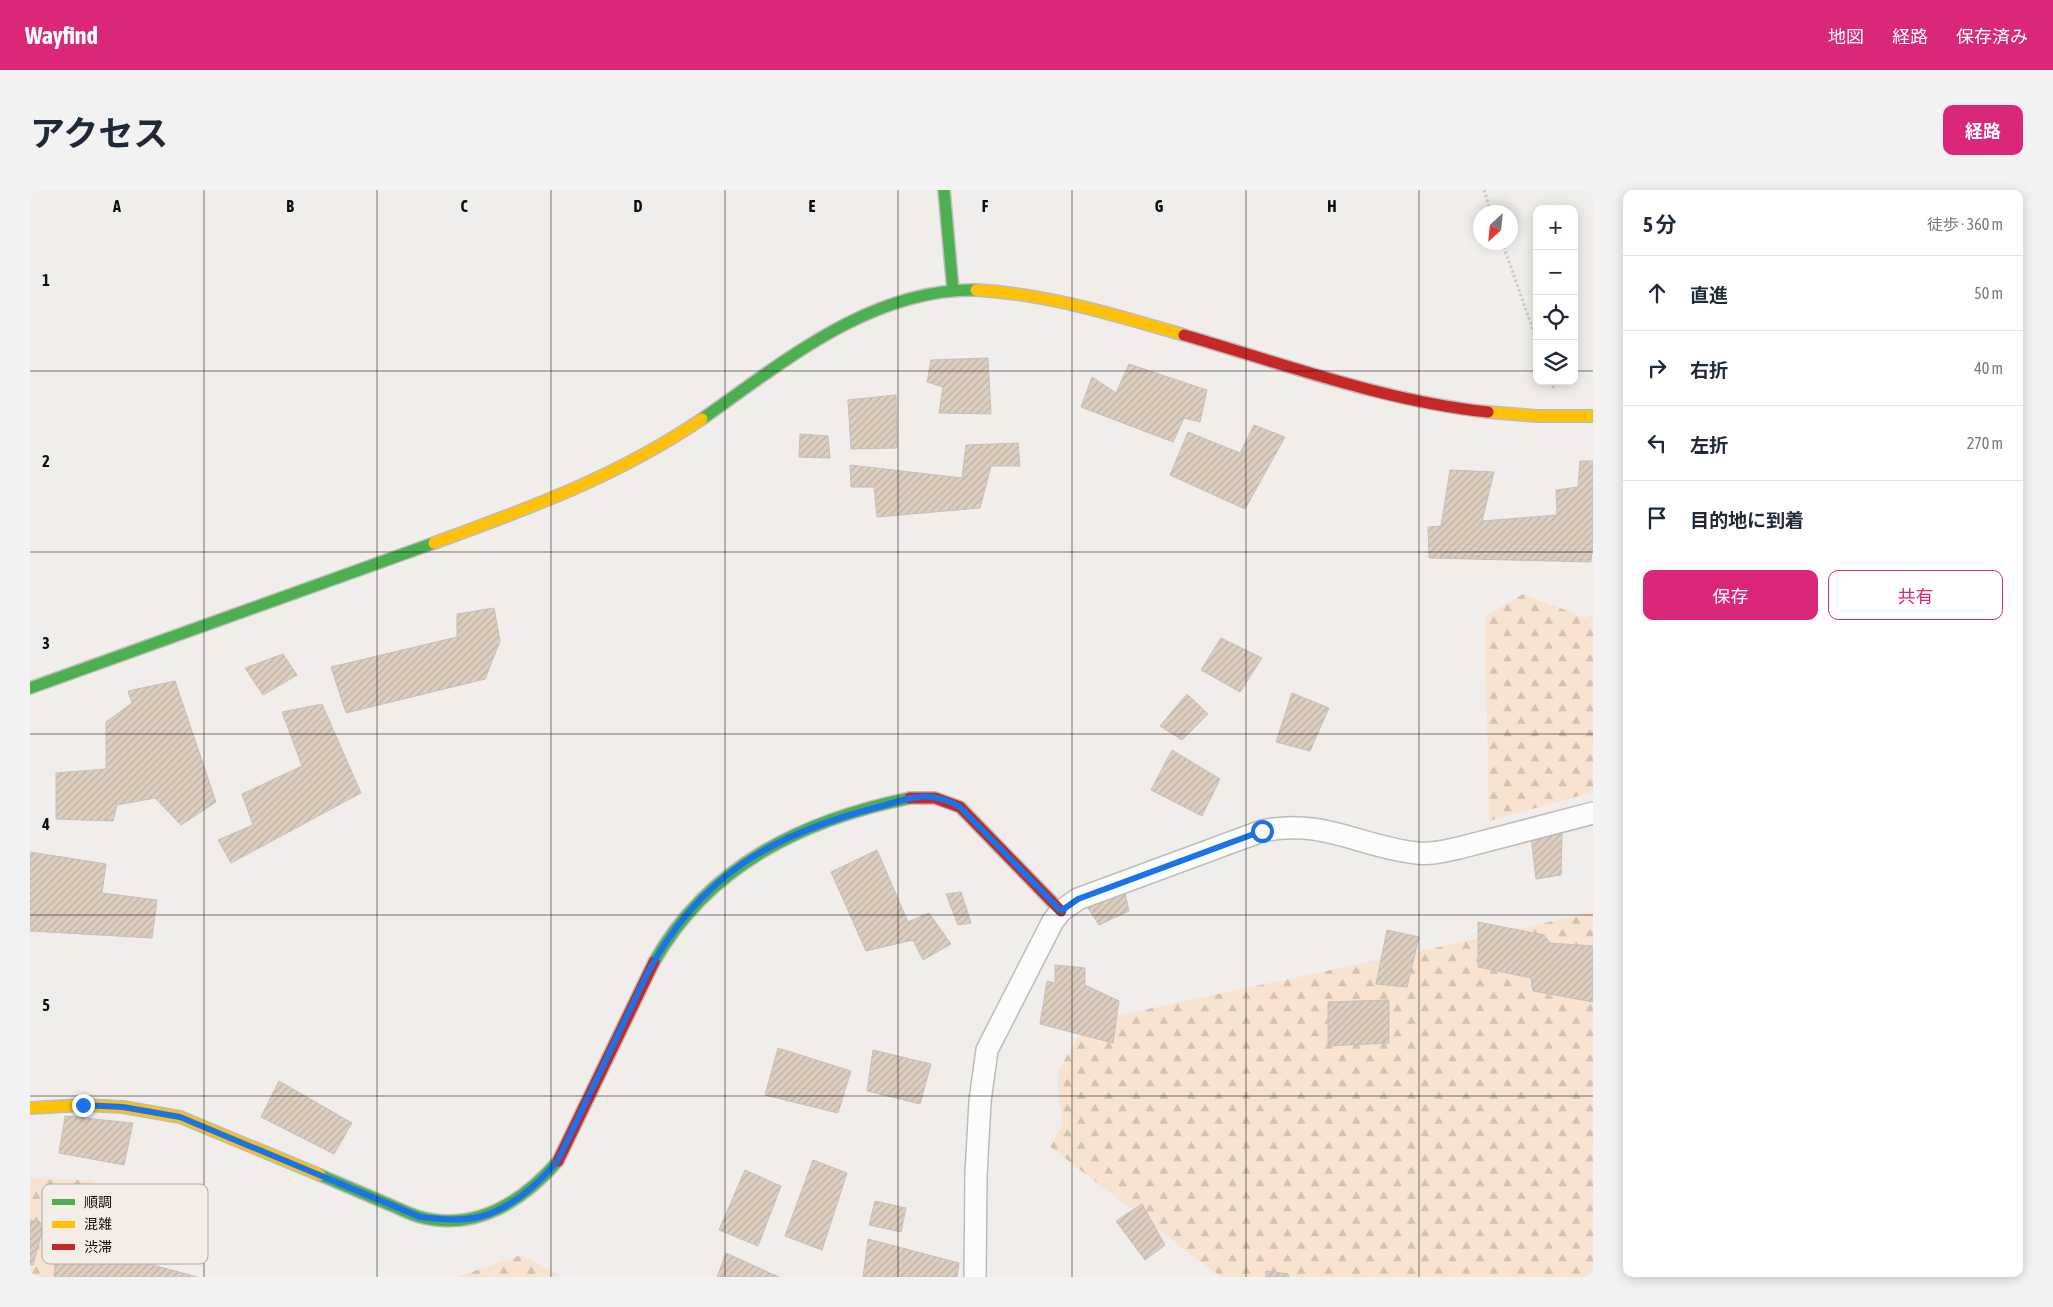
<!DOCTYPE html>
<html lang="ja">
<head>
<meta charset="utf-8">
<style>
	:root { --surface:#fff; --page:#f2f2f3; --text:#1f2937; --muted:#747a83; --line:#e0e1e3; --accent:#db2777 }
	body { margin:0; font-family:"Asap Condensed","Noto Sans JP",sans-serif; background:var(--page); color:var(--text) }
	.controls { position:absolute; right:15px; top:15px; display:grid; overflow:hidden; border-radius:10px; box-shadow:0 2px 12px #0003 }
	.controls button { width:45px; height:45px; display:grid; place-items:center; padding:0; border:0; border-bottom:1px solid var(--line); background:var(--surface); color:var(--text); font:25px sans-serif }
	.compass { position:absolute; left:1443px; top:15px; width:45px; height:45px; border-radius:50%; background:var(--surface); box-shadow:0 2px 12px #0003; rotate:207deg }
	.stop { position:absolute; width:15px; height:15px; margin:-11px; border:4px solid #1a73e8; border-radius:50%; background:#fff }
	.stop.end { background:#1a73e8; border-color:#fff; box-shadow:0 1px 5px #0008 }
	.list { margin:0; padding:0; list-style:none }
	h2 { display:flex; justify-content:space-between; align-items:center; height:65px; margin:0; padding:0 20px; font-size:21px }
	h2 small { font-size:16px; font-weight:400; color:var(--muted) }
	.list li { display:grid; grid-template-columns:32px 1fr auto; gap:15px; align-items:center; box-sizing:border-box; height:75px; padding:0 20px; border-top:1px solid var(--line) }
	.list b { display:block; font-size:19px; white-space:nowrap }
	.list em { font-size:16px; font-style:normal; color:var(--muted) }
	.actions { display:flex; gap:10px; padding:15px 20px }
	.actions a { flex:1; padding:11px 0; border:1px solid var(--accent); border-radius:10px; text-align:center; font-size:18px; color:var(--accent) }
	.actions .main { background:var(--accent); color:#fff }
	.icon { flex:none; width:28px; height:28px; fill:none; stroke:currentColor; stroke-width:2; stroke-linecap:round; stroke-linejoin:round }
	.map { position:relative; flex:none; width:1563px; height:1087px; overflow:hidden; border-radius:10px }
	header { display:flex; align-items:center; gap:30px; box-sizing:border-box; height:70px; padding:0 25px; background:var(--accent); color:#fff }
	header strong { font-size:24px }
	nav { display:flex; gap:28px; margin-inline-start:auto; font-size:18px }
	.intro { display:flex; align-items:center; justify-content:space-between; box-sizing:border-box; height:120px; padding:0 30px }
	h1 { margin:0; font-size:35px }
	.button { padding:12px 22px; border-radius:10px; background:var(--accent); color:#fff; font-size:18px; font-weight:700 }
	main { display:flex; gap:30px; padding:0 30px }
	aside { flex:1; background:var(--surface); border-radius:10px; box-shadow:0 2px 12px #0003 }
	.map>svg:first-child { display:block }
</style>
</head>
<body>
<header>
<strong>Wayfind</strong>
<nav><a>地図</a><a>経路</a><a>保存済み</a></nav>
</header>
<div class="intro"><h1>アクセス</h1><a class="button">経路</a></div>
<main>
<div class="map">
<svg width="1563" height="1087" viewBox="0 0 1563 1087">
	<defs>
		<pattern id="forest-firs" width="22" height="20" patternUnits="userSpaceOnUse" patternTransform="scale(1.25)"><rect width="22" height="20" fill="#f8e3d0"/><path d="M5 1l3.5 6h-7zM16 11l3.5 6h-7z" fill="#d3c1b1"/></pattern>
		<pattern id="building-hatch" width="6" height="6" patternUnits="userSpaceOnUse" patternTransform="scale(1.25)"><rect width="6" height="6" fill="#ddcebf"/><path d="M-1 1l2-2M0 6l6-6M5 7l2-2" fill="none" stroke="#bcb0a3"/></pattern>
	</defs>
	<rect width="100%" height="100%" fill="#f1edea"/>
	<path fill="url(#forest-firs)" d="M1493,404L1556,428L1563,423V602L1459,631L1455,427Z
		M1563,722V1087H1191L1020,957L1033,933L1028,905V881L1057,832L1418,755Z
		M0,988L61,990L109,1022L121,1059L110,1087H0Z
		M491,1065L532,1087H427Z"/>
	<path fill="url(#building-hatch)" stroke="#c3c0bd" d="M958,168L961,224L909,223L913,197L897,192L901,170Z
		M1099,174L1177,200L1170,232L1154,228L1143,252L1051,217L1062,187L1086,203Z
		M866,205L867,258L821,259L818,210Z
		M1224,235L1255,247L1215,319L1140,285L1158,242L1210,263Z
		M770,244L798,246L800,268L769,267Z
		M988,253L990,276H961L950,318L847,327L844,297H821L820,275L932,288L936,255Z
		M1550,271H1563V353L1561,372L1399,368L1398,337L1411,336L1420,280L1464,282L1452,331L1527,325L1526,300L1548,297Z
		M464,418L470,451L455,489L316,523L301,477L427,447V424Z
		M1191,448L1232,468L1210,502L1171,480Z
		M253,464L267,485L233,505L215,478Z
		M145,491L186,612L151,635L125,608L87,615L83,631L26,629V583L76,579V532L102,513L98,501Z
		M1262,503L1299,518L1280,561L1246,552Z
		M1157,504L1178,524L1152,550L1130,536Z
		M292,514L331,603L201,673L188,650L223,635L212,604L272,576L252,522Z
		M1142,560L1190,589L1172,626L1121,600Z
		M1532,644L1531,685L1506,689L1501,646Z
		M847,660L878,732L899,723L921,754L893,770L883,750L836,761L801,682Z
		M0,662L76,674L72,703L127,710L122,748L0,741Z
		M931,702L941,733L928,735L916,704Z
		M1095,703L1099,721L1069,735L1056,715Z
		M1448,732L1514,745L1520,753L1563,756V812L1503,801L1501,788L1448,777Z
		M1357,740L1389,747L1377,797L1346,794Z
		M1025,775L1055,778V795L1089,811L1083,853L1010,834L1017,791L1025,793Z
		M1359,810V853L1298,856V812Z
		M748,858L821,881L808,923L735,905Z
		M843,860L901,874L890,914L837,901Z
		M249,891L322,933L304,964L231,927Z
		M35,926L103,933L94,975L29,963Z
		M783,970L817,983L792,1060L755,1046Z
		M715,980L751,996L728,1056L689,1040Z
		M845,1011L876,1018L871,1042L839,1035Z
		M1112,1014L1135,1055L1115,1070L1086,1031Z
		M0,1030L14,1034L3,1075L0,1074Z
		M838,1049L929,1073L927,1087H833Z
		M71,1061L167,1087H24L26,1066L68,1076Z
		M696,1063L749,1087H687Z
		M1236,1081L1258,1084L1259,1087H1236Z"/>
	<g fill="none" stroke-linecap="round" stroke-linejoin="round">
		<g stroke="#bebcb9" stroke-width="24">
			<path id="street" d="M945,1087L946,985L950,911L957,860L1023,731L1031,721L1048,709L1232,641C1293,628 1330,657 1387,663C1401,665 1415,661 1429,658L1563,623"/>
		</g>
		<g stroke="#bebcb9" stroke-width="14">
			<path id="fast" d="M914,0L923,100
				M672,229C752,173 841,98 946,100
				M0,498L404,353
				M624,772C679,675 773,630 880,608
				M290,985C313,995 335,1004 358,1014C368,1018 379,1024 390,1027C446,1042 493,1011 528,971"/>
		</g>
		<g stroke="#bebcb9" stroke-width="14">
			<path id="slow" d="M946,100C1018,104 1085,125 1154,145
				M1458,222L1507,226H1563
				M404,353C500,318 586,287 672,229
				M0,918L53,915L93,917L150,927L290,985"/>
		</g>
		<g stroke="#bebcb9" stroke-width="14">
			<path id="jam" d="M1154,145C1254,174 1354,211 1458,222
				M880,608H905L930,617L1031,721
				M528,971L624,772"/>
		</g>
		<path stroke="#cdcccb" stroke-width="3" stroke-dasharray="2.5 2.5" stroke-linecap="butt" d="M1454,0L1461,22
			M1472,52L1507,151
			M1521,191L1524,199"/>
		<use href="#street" stroke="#fdfcfc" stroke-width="21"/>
		<use href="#fast" stroke="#4caf50" stroke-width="11"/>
		<use href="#slow" stroke="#ffc107" stroke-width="11"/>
		<use href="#jam" stroke="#c62828" stroke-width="11"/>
	</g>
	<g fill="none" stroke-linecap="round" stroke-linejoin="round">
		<path stroke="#1a73e8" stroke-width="6" d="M53,915L93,917L150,927L390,1027C408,1029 426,1031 444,1028C477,1022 508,995 528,970L618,782C670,686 741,645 844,618C879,609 897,598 930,617L1031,721L1048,709L1232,641"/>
	</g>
	<path fill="none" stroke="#0e0b09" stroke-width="1" stroke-opacity="0.55" d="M174,0V1087M347,0V1087M521,0V1087M695,0V1087M868,0V1087M1042,0V1087M1216,0V1087M1389,0V1087M0,181H1507M1544,181H1563M0,362H1563M0,544H1563M0,725H1563M0,906H1563"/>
	<rect x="12" y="994" width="166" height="80" rx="8" fill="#f4ede7" stroke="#afa9a4" stroke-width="1"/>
	<rect x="22" y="1009" width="23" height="6" fill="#4caf50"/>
	<rect x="22" y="1031" width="23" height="7" fill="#ffc107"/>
	<rect x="22" y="1054" width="23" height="6" fill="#c62828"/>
	<g font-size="14" fill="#0e0b09">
		<text x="54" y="1017">順調</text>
		<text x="54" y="1039">混雑</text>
		<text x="54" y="1062">渋滞</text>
	</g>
	<g font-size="16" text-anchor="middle" font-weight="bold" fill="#0e0b09" stroke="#f4ede7" stroke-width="4" stroke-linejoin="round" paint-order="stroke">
		<text x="87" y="22">A</text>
		<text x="260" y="22">B</text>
		<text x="434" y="22">C</text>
		<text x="608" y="22">D</text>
		<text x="782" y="22">E</text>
		<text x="955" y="22">F</text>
		<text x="1129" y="22">G</text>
		<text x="1302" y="22">H</text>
		<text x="16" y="96">1</text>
		<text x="16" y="277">2</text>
		<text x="16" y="459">3</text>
		<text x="16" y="640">4</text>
		<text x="16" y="821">5</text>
	</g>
</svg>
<div class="controls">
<button>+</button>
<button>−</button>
<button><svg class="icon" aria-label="locate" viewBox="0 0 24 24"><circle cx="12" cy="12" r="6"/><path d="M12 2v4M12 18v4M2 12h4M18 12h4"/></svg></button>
<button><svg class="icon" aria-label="layers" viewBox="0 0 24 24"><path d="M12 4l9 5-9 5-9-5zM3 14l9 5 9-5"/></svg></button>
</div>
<svg class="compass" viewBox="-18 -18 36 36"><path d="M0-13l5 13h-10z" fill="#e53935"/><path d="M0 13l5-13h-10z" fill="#747a83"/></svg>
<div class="stop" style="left:1232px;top:641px"></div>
<div class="stop end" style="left:53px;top:915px"></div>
</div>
<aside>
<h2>5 分<small>徒歩 · 360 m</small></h2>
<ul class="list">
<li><svg class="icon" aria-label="ahead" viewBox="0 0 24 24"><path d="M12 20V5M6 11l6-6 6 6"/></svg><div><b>直進</b></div><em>50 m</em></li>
<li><svg class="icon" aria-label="right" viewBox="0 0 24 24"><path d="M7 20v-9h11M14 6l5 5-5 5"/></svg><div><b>右折</b></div><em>40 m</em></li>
<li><svg class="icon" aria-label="left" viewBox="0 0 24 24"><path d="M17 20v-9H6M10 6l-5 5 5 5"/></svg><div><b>左折</b></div><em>270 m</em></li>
<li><svg class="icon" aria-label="arrive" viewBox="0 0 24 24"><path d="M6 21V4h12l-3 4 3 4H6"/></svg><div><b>目的地に到着</b></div></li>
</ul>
<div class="actions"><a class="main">保存</a><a>共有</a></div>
</aside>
</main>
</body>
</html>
